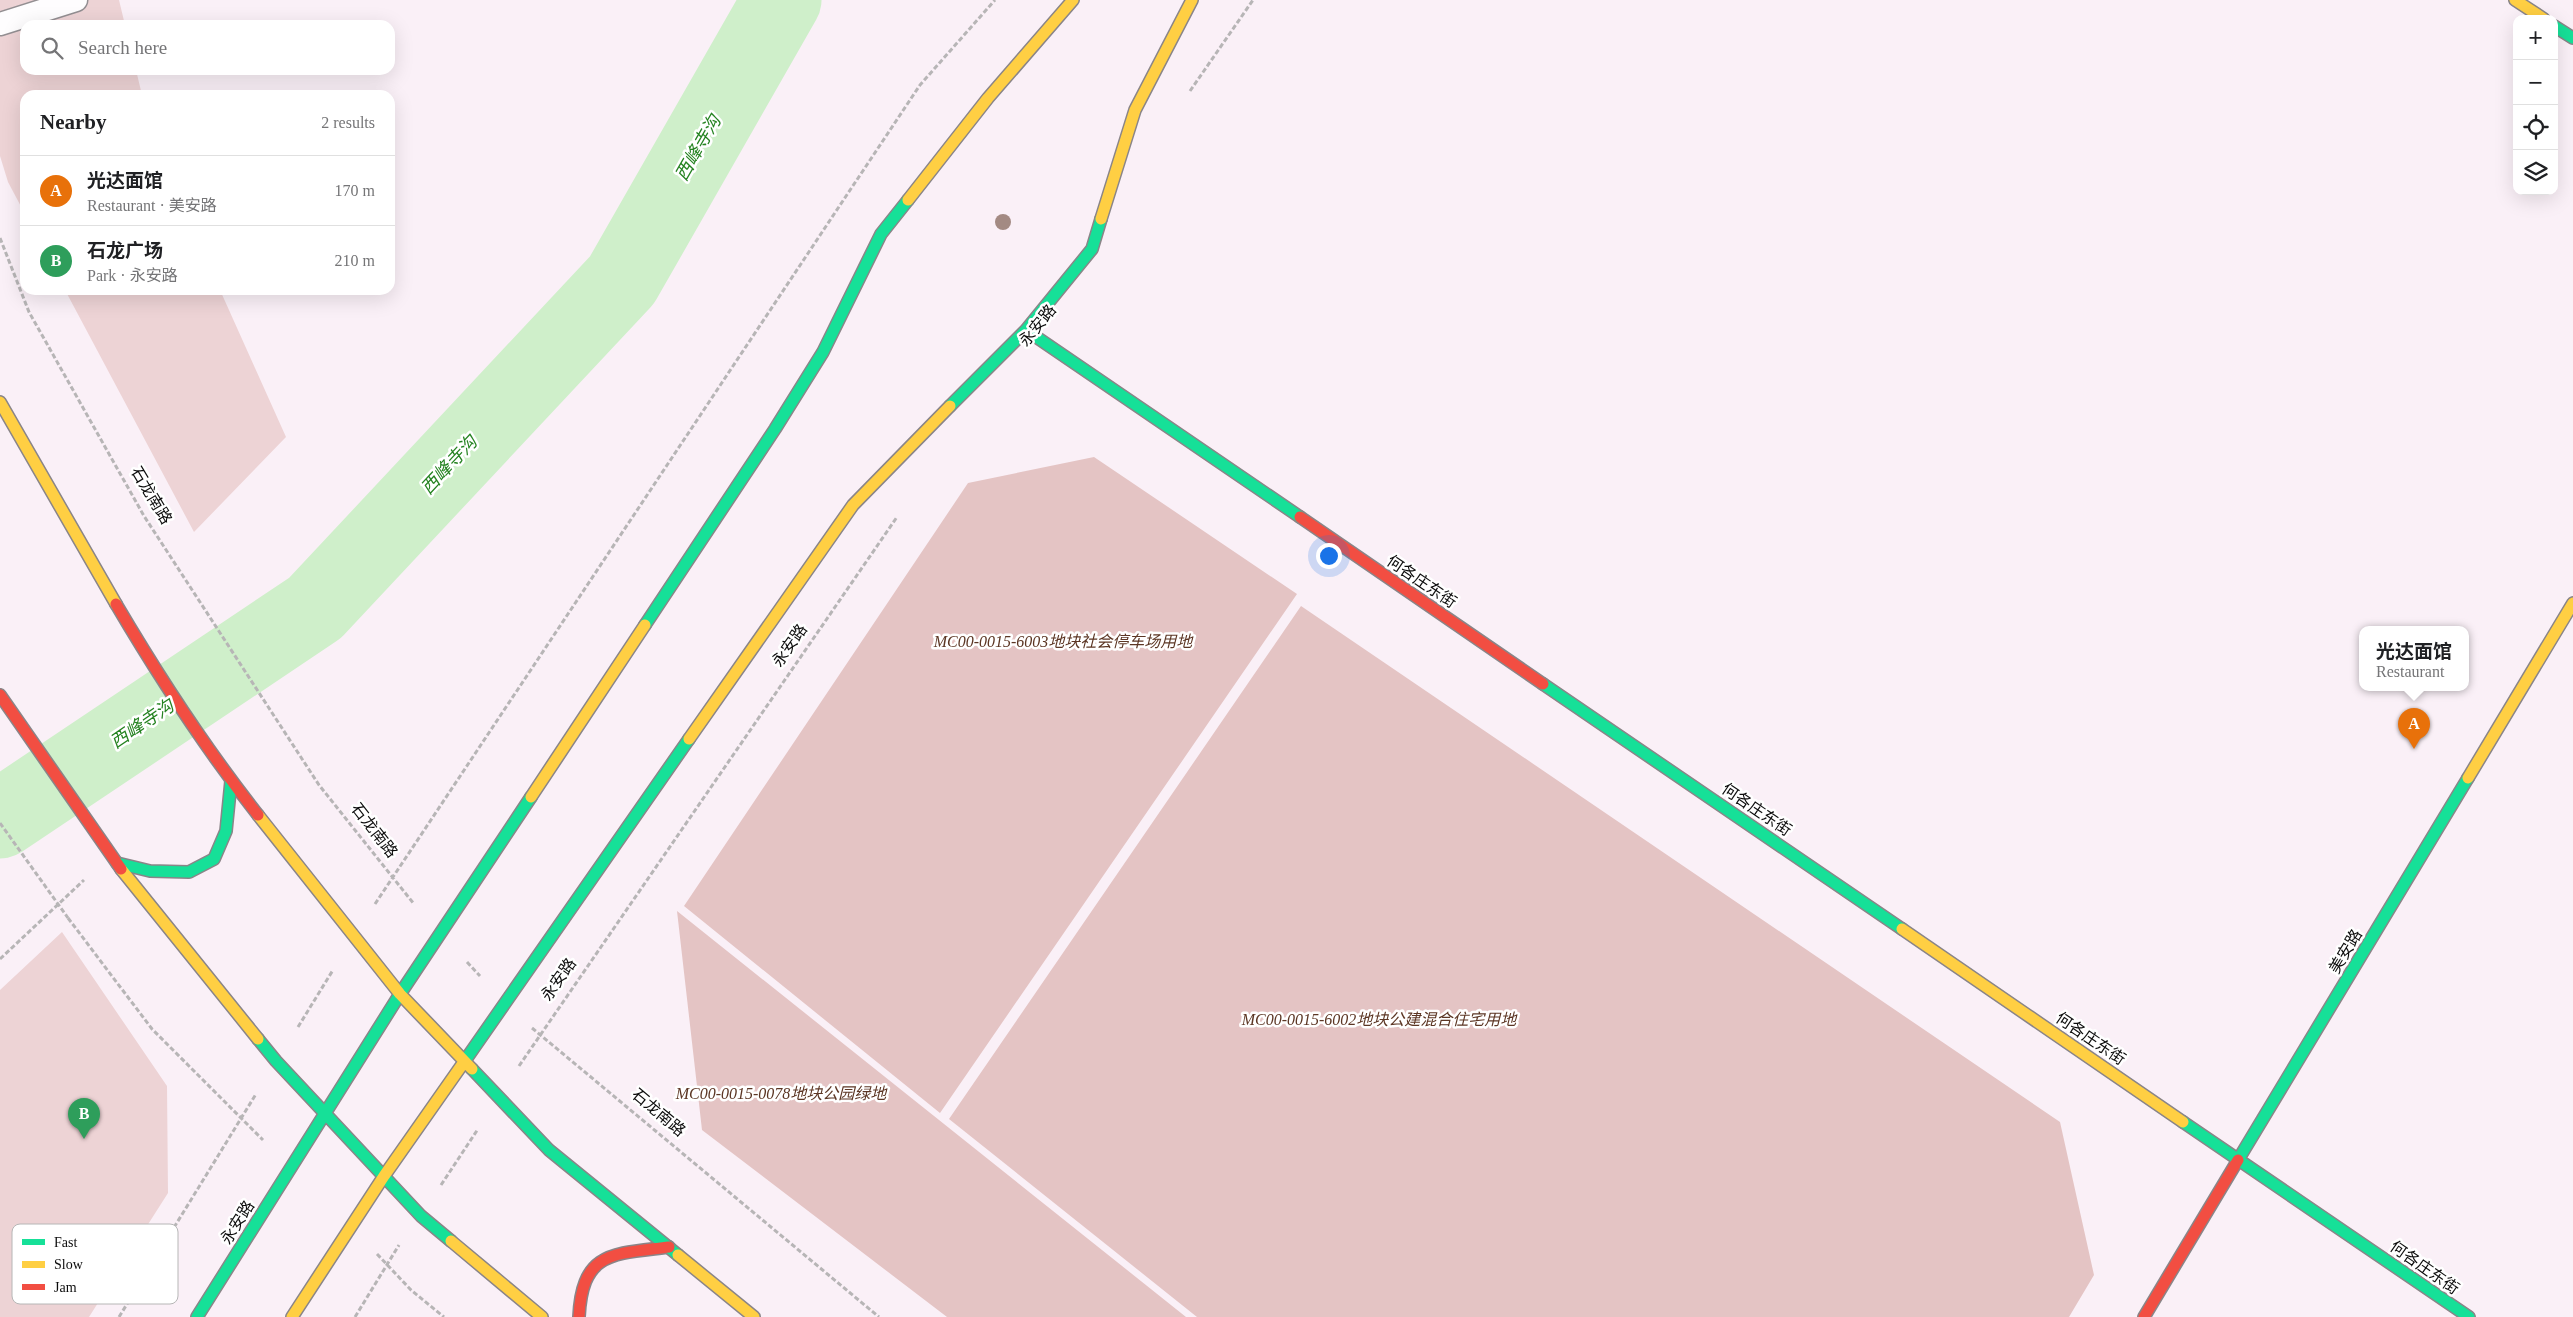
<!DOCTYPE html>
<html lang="en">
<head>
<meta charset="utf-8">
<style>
	:root { --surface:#fff; --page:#f2f2f2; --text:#202124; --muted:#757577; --line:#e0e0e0; --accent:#db2777 }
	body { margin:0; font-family:"Times New Roman","Noto Sans SC",serif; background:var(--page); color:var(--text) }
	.controls { position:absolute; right:15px; top:15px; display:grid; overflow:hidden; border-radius:10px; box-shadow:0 5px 20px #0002 }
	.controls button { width:45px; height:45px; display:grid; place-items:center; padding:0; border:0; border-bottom:1px solid var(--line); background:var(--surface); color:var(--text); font:25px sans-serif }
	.you { position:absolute; left:1328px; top:555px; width:18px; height:18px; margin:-12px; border:4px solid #fff; border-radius:50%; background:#1a73e8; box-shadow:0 0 0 8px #1a73e833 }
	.badge { display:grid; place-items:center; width:32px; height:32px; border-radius:50%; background:var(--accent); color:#fff; font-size:16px; font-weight:700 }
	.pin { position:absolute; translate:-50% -41px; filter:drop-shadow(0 1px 2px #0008) }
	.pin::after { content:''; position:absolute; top:26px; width:18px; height:15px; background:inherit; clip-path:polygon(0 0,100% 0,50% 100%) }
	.popup { position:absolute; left:2359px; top:626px; width:110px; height:65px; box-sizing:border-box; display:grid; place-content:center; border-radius:10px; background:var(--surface); filter:drop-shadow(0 1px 4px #0005); font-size:16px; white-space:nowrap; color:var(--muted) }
	.popup b { font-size:19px; color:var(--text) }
	.popup::after { content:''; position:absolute; left:50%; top:100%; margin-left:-10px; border:10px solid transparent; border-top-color:var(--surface) }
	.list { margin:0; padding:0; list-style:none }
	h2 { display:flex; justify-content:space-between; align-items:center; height:65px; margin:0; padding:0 20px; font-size:21px }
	h2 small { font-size:16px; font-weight:400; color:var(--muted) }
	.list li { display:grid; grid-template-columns:32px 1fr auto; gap:15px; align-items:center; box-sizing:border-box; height:70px; padding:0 20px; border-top:1px solid var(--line) }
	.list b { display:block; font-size:19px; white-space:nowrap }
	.list p { margin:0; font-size:16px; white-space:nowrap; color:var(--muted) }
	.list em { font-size:16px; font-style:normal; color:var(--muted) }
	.icon { flex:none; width:28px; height:28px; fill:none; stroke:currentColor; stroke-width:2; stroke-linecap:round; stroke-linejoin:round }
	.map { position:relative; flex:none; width:2573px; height:1317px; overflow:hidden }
	.search { position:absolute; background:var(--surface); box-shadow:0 5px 20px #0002; left:20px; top:20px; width:375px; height:55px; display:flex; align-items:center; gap:12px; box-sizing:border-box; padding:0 18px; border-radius:15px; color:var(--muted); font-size:19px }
	.panel { position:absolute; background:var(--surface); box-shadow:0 5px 20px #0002; left:20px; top:90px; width:375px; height:205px; border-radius:15px }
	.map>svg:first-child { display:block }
</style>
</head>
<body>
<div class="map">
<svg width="2573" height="1317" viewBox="0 0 2573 1317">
	<rect width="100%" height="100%" fill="#faf0f7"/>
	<path fill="#edd3d5" d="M0,0H119L125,25H25V70H136L142,95H25V214L8,182L0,156Z
		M65,290H220L286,437L194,532Z
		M62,932L167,1086L168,1193L89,1317H0V990Z"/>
	<path fill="#e4c4c4" d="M1094,457L1297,594L940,1113L684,906L968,483Z
		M1301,606L2060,1122L2094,1275L2069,1317H1197L949,1119Z
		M677,911L1186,1317H947L702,1130Z"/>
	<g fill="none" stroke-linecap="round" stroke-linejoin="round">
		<path stroke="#cfefca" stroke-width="79" d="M0,819L315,608L622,280L782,0"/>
		<g stroke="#938f92" stroke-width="25">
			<path id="lane" d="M0,24L76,0"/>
		</g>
		<g stroke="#8a8588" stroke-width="14">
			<path id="fast" d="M2554,26L2573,38
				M1026,330L1300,517
				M950,406L1026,330L1092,249L1101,219
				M645,625L775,429L823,352L881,234L908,200
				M1543,684L1902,929
				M117,863L150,871L189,872L214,859L226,831L231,781
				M400,994L531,797
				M258,1039L276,1061L421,1216L451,1241
				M464,1062L689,739
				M472,1069L549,1150L678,1255
				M2183,1122L2469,1317
				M2238,1160L2468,778
				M197,1317L400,994"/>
		</g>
		<g stroke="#8a8588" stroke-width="14">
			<path id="slow" d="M2515,0L2544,19
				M908,200L988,98L1073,0
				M1101,219L1135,110L1192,0
				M0,402L116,604
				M689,739L853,505L950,406
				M2468,778L2573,603
				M531,797L645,625
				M258,815L400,994L472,1069
				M121,869L258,1039
				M1902,929L2183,1122
				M451,1241L542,1317
				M678,1255L754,1317
				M292,1317L384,1176L464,1062"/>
		</g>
		<g stroke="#8a8588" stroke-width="14">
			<path id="jam" d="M1300,517L1543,684
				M116,604C159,677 206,749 258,815
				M0,695L121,869
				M579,1317C582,1251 613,1254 669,1247
				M2144,1317L2238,1160"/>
		</g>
		<path stroke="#b7b5b6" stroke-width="3" stroke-dasharray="5 2.5" stroke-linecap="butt" d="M1190,91L1253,0
			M0,238L29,312L144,516L319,785L414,904
			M375,904L920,85L995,0
			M68,918L152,1029L263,1140
			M0,959L84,880
			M467,962L480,976
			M298,1027L333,970
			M532,1028L879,1317
			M519,1066L897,517
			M441,1185L478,1129
			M377,1254L411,1290L444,1317
			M119,1317L256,1094
			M355,1317L399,1245"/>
		<use href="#lane" stroke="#fefdfe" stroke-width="22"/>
		<use href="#fast" stroke="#16e098" stroke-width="11"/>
		<use href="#slow" stroke="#ffcf43" stroke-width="11"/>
		<use href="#jam" stroke="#f24e42" stroke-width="11"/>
		<path stroke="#b7b5b6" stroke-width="3" stroke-dasharray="5 2.5" stroke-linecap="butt" d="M0,823L68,918"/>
	</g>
	<circle fill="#a38a83" cx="1003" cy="222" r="8"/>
	<g text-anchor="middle" stroke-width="5" stroke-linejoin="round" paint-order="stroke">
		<g font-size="16" fill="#0c0c0c" stroke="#fff">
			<text transform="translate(1037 325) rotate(-51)" y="6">永安路</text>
			<text transform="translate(152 495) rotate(59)" y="6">石龙南路</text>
			<text transform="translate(1422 581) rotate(34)" y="6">何各庄东街</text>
			<text transform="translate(789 645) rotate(-55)" y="6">永安路</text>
			<text transform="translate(1757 809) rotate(34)" y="6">何各庄东街</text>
			<text transform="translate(375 830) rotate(52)" y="6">石龙南路</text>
			<text transform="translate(2345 951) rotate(-59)" y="6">美安路</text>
			<text transform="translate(558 979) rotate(-55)" y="6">永安路</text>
			<text transform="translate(2091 1038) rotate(34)" y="6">何各庄东街</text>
			<text transform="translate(659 1112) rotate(40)" y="6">石龙南路</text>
			<text transform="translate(237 1222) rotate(-58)" y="6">永安路</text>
			<text transform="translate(2425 1267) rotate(35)" y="6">何各庄东街</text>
		</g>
		<g font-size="16" font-style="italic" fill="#5c3624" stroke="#fff">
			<text x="1063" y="647">MC00-0015-6003地块社会停车场用地</text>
			<text x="1379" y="1025">MC00-0015-6002地块公建混合住宅用地</text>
			<text x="781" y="1099">MC00-0015-0078地块公园绿地</text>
		</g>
		<g font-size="18" font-style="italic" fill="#258321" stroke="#fff">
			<text transform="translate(698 148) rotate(-60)" y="6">西峰寺沟</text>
			<text transform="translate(449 465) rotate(-47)" y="6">西峰寺沟</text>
			<text transform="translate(142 724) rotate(-34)" y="6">西峰寺沟</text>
		</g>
	</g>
	<rect x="12" y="1224" width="166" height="80" rx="8" fill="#fff" stroke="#b6b6b6" stroke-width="1"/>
	<rect x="22" y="1239" width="23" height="6" fill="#16e098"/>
	<rect x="22" y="1261" width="23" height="7" fill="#ffcf43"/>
	<rect x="22" y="1284" width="23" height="6" fill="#f24e42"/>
	<g font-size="14" fill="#0c0c0c">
		<text x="54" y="1247">Fast</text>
		<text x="54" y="1269">Slow</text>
		<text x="54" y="1292">Jam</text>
	</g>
</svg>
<div class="controls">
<button>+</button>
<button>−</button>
<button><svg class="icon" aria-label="locate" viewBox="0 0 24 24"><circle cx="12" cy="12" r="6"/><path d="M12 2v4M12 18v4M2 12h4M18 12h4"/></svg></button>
<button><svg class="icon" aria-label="layers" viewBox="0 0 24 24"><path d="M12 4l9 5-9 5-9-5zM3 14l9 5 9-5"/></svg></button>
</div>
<div class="you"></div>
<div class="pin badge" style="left:2414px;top:749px;background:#e8710a">A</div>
<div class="popup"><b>光达面馆</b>Restaurant</div>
<div class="pin badge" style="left:84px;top:1139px;background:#2e9e5b">B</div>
<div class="search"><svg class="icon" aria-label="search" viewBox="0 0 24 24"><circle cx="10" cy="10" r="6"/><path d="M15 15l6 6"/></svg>Search here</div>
<section class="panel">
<h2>Nearby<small>2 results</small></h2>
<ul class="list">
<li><span class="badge" style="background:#e8710a">A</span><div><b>光达面馆</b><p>Restaurant · 美安路</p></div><em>170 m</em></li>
<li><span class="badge" style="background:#2e9e5b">B</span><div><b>石龙广场</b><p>Park · 永安路</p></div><em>210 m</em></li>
</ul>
</section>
</div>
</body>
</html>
